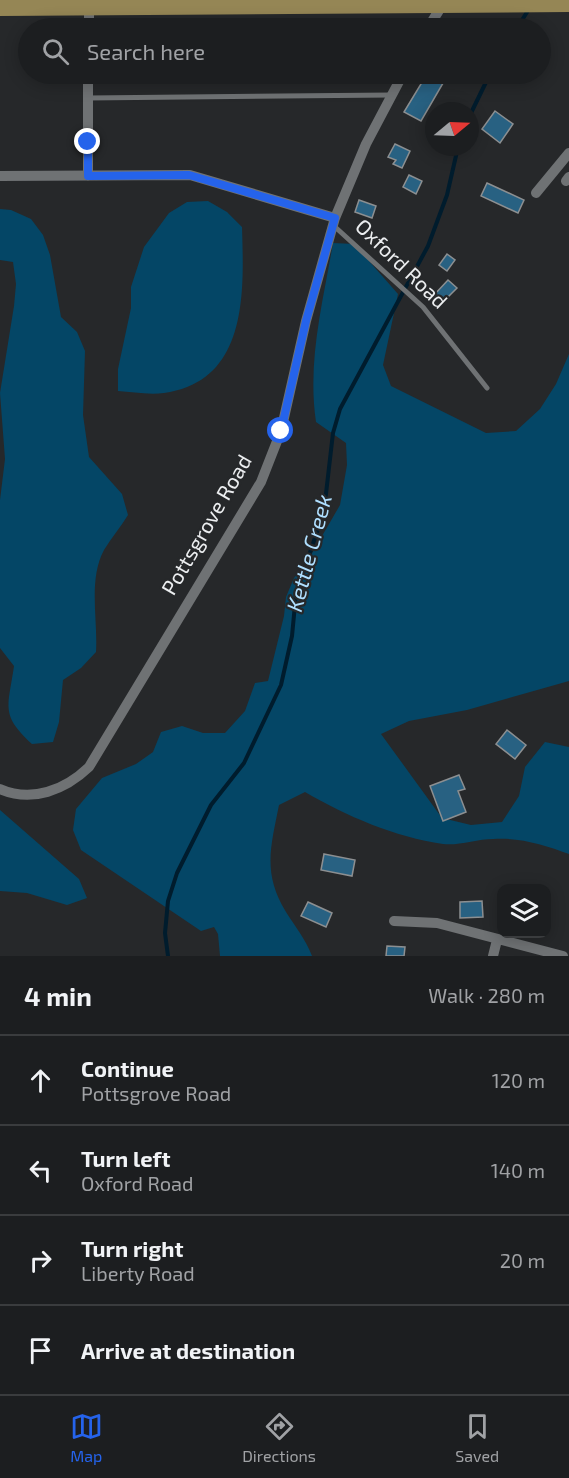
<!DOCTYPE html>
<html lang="en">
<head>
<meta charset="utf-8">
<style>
	:root { --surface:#1c1e20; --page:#252729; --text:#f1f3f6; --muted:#a0a2a5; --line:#3a3c3e; --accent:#2563eb }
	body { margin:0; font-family:"Exo 2",sans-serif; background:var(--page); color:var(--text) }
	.controls { position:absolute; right:18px; bottom:18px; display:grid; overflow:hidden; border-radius:12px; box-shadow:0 3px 15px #0003 }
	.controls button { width:54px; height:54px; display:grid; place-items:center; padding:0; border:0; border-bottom:2px solid var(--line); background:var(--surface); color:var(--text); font:30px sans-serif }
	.compass { position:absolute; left:425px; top:102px; width:54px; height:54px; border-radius:50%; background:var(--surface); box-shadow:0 3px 15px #0003; rotate:71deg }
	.stop { position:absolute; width:18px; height:18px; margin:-14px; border:4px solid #2563eb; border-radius:50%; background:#fff }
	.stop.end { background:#2563eb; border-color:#fff; box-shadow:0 2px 6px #0008 }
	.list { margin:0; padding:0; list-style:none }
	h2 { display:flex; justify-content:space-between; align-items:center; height:78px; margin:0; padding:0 24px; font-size:26px }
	h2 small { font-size:20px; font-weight:400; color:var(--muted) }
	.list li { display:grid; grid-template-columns:39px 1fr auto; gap:18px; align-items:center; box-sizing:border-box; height:90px; padding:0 24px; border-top:2px solid var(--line) }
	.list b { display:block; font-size:22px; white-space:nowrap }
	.list p { margin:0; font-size:20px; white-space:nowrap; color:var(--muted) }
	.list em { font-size:20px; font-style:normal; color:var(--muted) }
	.icon { flex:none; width:33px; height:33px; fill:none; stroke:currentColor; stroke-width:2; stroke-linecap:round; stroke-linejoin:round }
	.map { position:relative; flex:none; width:569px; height:956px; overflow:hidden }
	.search { position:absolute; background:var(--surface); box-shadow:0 3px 15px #0003; left:18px; right:18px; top:18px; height:66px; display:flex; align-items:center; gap:15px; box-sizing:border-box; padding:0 21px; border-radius:33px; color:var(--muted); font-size:22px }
	.sheet { height:438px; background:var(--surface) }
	nav { display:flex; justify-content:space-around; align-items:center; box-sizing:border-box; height:84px; border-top:2px solid var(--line); background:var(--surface); font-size:16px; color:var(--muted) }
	nav a { display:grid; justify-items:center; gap:3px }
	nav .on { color:var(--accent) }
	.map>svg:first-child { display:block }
</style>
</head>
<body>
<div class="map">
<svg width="569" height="956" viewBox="0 0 569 956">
	<rect width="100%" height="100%" fill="#26282a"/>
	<path fill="#044666" d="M208,201L227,212L242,227C244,293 248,381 164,393C149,395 132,392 118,391V369L131,308V287L144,247L169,213L187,202Z
		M0,209L11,210L31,219L43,235L50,255L61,317L77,332L85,351L83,415L89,457L122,494L128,515C121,527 111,538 104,550C88,580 98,619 96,652L81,668L63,680L59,722L53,742L32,744C0,714 8,708 14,666L0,648V500L5,459L0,393L14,306L16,284L13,262L0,260Z
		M333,243L354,244L398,294L383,365L391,386L486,433L516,431L540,409L556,384L569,354V681L467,710L409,721L381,734L442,818L471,825L502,822L519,796L525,767L545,742L569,747V854C545,845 519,837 493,839C477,839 458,846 443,844C395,837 346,816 305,792L279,805C271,846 262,873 286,912C296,928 305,938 312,956H220L218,934L214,927L201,931L81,850L73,830L76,809L102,778L136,764L153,752L161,732L182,726L203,733H225L245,711L255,683L268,681L284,616L286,597L294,578L307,562L340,505L347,465L346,443L316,422C307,361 323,302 333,243Z
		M0,810L79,879L87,898L67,905L27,893L0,891Z"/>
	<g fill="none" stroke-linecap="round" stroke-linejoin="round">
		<path stroke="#001c2d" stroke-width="4" d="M517,28L529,9
			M470,115L490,74
			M168,956L165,933L168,901L177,873L211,805L244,763L281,685L292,636L296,594L324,511L333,433L340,409L428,246L447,195L458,147"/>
	</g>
	<path fill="#286182" stroke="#8c8f91" stroke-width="1.5" d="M427,74H438L446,78L421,121L404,112Z
		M495,111L513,124L500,143L482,129Z
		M395,144L410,151L402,168L393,164L396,160L388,157Z
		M409,175L422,181L416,194L403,187Z
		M487,183L524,200L518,213L481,196Z
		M359,200L376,206L372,218L355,212Z
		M447,254L455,260L447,271L439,265Z
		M448,280L457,288L443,302L435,294Z
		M507,730L526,745L515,759L496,744Z
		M459,775L465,789L458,791L466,812L443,821L430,786Z
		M324,854L355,860L352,876L321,870Z
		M482,901L483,917L460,918V902Z
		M308,902L332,913L326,927L301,916Z
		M387,946L405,947L404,956H386Z"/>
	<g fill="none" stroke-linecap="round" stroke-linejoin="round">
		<path stroke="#6f7274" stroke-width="5" d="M88,98L391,95
			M334,226L423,307L487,388"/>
		<path stroke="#6f7274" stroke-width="10" d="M89,28V2
			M428,28L441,7
			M0,176L190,175L335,218
			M88,176V74
			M566,181L569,177
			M536,193L569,153
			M0,789C32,803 65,790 89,767L261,482L281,431L306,321L335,218L366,144L403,74
			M394,921L437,923L563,956
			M493,956L497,940"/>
		<path stroke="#958655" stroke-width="16" d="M0,8L569,4"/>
	</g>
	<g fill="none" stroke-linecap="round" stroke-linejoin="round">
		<path stroke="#2563eb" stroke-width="8" d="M88,142V176L189,175L335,218L306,321L281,431"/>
	</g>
	<g text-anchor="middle" stroke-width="4.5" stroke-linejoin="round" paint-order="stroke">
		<g font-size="21" fill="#eceef0" stroke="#26282a">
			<text transform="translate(401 264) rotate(44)" y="7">Oxford Road</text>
			<text transform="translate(207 525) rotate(-60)" y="7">Pottsgrove Road</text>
		</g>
		<g font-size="22" font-style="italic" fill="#afdfff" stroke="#26282a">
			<text transform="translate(309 553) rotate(-75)" y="8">Kettle Creek</text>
		</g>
	</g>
</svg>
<div class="controls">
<button><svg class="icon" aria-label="layers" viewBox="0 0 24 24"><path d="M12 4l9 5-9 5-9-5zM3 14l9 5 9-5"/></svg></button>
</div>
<svg class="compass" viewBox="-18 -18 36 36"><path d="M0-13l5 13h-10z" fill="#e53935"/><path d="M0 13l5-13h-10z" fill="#a0a2a5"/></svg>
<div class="stop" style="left:281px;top:431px"></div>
<div class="stop end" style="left:88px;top:142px"></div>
<div class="search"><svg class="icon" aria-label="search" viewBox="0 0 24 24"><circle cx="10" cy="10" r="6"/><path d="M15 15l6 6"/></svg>Search here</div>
</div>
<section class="sheet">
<h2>4 min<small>Walk · 280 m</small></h2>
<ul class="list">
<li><svg class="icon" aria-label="ahead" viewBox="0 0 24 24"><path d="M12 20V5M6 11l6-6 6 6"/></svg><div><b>Continue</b><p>Pottsgrove Road</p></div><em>120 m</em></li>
<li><svg class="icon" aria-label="left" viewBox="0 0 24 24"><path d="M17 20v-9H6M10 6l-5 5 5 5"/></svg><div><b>Turn left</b><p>Oxford Road</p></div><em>140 m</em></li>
<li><svg class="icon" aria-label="right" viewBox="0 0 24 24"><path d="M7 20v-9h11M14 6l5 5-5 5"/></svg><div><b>Turn right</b><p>Liberty Road</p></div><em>20 m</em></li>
<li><svg class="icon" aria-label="arrive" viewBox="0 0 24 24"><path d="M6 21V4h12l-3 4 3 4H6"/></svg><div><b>Arrive at destination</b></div></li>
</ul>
</section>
<nav>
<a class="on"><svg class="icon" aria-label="map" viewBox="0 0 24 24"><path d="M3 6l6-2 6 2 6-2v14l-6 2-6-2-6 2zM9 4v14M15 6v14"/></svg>Map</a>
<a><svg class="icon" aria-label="directions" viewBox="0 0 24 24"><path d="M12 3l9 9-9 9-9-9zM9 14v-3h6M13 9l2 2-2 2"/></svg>Directions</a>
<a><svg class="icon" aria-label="saved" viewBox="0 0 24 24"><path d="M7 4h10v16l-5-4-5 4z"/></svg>Saved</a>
</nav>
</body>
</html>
